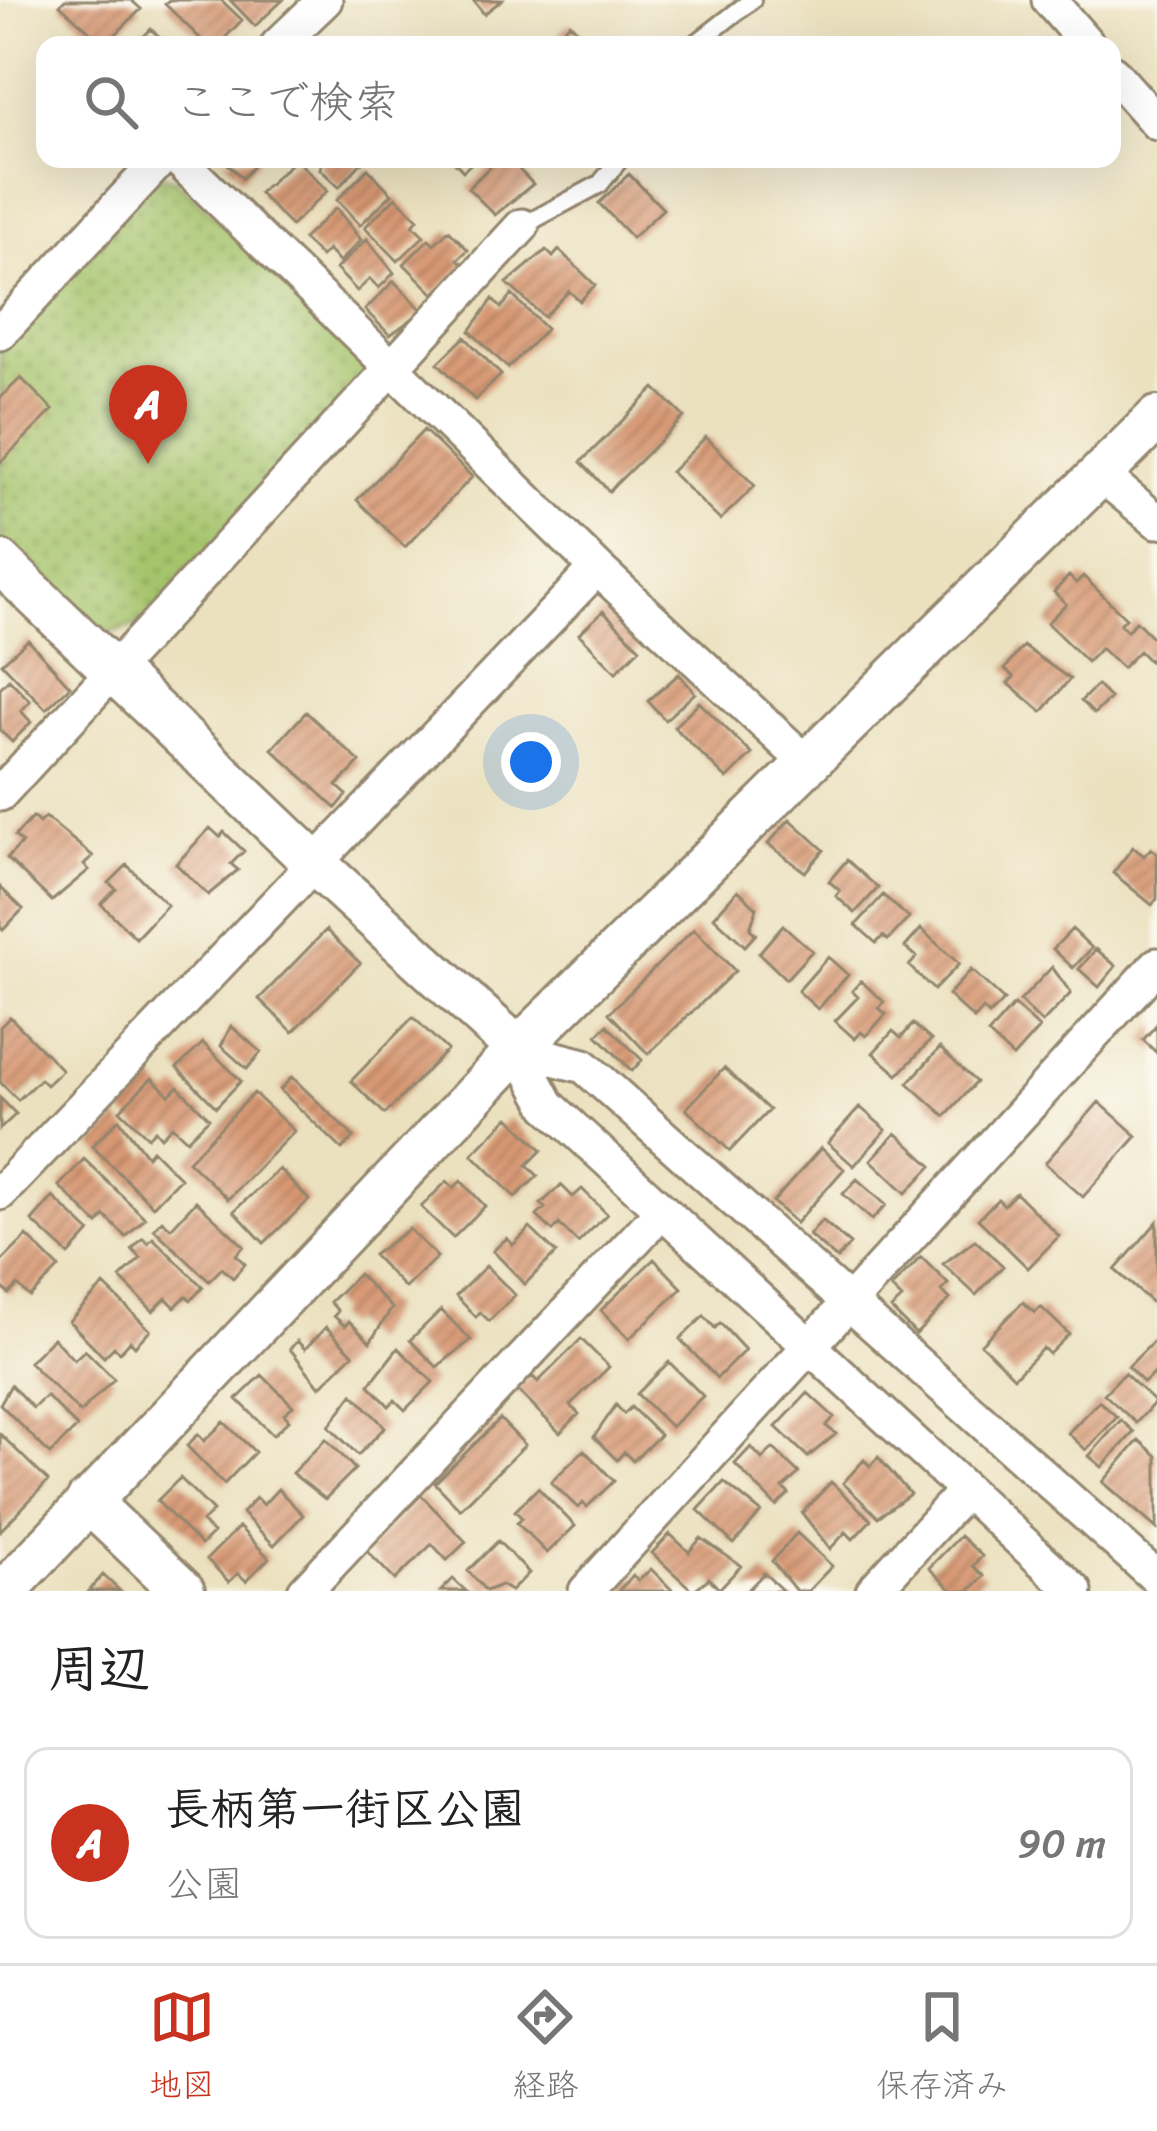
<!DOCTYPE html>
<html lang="ja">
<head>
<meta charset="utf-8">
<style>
	:root { --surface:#fff; --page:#f6f6f6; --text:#222; --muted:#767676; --line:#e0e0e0; --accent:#c8321e }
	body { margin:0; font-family:Sriracha,"Klee One",sans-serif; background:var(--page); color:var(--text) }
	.you { position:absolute; left:531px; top:762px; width:42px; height:42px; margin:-30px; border:9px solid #fff; border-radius:50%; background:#1a73e8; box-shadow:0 0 0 18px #1a73e833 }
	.badge { display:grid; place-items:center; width:78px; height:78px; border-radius:50%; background:var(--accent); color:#fff; font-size:39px; font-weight:700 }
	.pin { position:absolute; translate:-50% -99px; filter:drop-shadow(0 3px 6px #0008) }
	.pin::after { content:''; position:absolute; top:63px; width:42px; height:36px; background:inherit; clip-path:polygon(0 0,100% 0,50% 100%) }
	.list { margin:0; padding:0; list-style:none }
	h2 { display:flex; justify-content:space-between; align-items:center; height:156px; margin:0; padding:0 48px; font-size:51px }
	h2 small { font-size:39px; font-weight:400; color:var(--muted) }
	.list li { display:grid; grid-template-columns:78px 1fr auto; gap:36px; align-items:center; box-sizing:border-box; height:192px; margin:0 24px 24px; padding:0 24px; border:3px solid var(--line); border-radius:24px }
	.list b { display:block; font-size:45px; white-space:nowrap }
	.list p { margin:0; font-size:39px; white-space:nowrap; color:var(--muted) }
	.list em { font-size:39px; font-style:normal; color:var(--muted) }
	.icon { flex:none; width:66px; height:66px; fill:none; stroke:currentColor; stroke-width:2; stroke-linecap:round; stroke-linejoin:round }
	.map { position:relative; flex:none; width:1157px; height:1591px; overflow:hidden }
	.search { position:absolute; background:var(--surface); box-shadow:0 12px 48px #0002; left:36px; right:36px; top:36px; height:132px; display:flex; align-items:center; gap:30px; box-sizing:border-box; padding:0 42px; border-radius:24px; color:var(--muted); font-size:45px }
	.sheet { height:372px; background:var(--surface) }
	nav { display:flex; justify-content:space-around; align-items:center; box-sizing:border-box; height:168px; border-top:3px solid var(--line); background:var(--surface); font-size:33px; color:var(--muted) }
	nav a { display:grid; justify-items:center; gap:6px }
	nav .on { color:var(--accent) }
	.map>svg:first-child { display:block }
</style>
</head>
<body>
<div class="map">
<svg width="1157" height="1591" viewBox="0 0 1157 1591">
	<defs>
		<pattern id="park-dots" width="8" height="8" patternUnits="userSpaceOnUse" patternTransform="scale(3)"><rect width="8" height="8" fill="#a5c46c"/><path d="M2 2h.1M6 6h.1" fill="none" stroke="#889f58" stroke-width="1.8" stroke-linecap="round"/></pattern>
		<pattern id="building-hatch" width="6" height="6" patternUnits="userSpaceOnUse" patternTransform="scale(3)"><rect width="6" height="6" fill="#d89974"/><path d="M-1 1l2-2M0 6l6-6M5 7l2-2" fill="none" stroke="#b07d5f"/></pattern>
	</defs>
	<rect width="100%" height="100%" fill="#fbf7ec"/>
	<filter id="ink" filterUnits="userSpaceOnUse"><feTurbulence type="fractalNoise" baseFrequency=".00833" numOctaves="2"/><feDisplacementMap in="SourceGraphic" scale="24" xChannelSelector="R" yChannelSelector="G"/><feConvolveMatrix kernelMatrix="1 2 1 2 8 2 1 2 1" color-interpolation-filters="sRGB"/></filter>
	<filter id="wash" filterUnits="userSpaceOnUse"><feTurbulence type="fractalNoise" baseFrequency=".004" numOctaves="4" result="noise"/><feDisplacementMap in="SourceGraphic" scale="48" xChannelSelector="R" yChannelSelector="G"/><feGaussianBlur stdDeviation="2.7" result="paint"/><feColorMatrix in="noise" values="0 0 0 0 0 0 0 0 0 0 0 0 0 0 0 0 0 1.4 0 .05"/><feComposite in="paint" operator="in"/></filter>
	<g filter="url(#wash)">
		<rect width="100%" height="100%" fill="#ebe1bf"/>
		<path fill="url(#park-dots)" stroke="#707745" stroke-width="3" d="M153,174L175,179L359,351L371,382L152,622L98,635L0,546V336Z"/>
		<g id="blocks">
			<path fill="url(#building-hatch)" d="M65,0H131L141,9L105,45L60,5Z
				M169,0H221L242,20L218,45H207L165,4Z
				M230,0H283L255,26Z
				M473,0H502L484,14Z
				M570,23L591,45H547Z
				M151,29L167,45H135Z
				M223,159H260L242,178Z
				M296,159L327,191L291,226L259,193Z
				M323,159H365L339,187L320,169Z
				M452,159H476L463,171Z
				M498,159H509L533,184L495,215L468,188Z
				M368,169L392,194L360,225L337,200Z
				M629,174L663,209L632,238L599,203Z
				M396,197L418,219L413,225L424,236L398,261L365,227Z
				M336,208L361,240L339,262L328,250L321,257L303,239Z
				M449,230L468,250L458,259L464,265L434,294L404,264L429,239L434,244Z
				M367,239L394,273L379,288L370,279L357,291L336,269Z
				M546,250L553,257L559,250L595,285L580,301L569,291L544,317L507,283Z
				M394,281L423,311L390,335L365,310Z
				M512,295L546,329L508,368L470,331L493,299L501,308Z
				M465,337L501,375L475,400L438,363Z
				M21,378L53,410L0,463V398Z
				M655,388L684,417L609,491L581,462Z
				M424,430L472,477L405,547L357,500Z
				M706,437L755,486L720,520L671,472Z
				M1069,576L1076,583L1083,576L1126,618L1120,624L1127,631L1136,621L1157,642V652L1149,661L1139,651L1122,668L1101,648L1087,662L1047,623L1066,604L1054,592Z
				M603,611L640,648L616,672L579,634Z
				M28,640L70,686L46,709L2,663Z
				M1023,646L1070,679L1042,712L1008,683L1014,677L1005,669Z
				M679,674L695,693L665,720L648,701Z
				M9,679L30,701L21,711L31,722L12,742L0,730V688Z
				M1097,685L1110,698L1094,714L1081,701Z
				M699,702L752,754L727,779L674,727Z
				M306,712L360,762L337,786L347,795L336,808L272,749Z
				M33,817L39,823L45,817L93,856L84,865L89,870L52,901L7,858L22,843L15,836Z
				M790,819L824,850L805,872L768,844Z
				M210,828L220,837L224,832L244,851L231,864L238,870L208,895L176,864Z
				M1133,847L1144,856L1151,848L1157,853V899L1152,905L1113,873Z
				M847,860L878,888L855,913L836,896L840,891L829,881Z
				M127,865L167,905L136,938L101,904L116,889L109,883Z
				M0,887L23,909L3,930L0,927Z
				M738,890L757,908L750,929L756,934L745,946L714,917Z
				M883,895L909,918L888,940L883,936L876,943L856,925Z
				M783,925L812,951L786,979L759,953Z
				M694,929L735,971L648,1054L609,1013Z
				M921,929L959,964L934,990L909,966L917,957L905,947Z
				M1072,929L1092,948L1073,968L1053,949Z
				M326,930L360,963L293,1032L259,999Z
				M1096,949L1116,966L1099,987L1079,969Z
				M828,957L848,975L818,1009L798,991Z
				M1052,967L1071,993L1042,1023L1020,1001Z
				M971,970L1004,1000L989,1015L983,1009L974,1019L948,995Z
				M861,981L884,1002L879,1008L886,1014L866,1036L861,1032L855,1039L835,1021L858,997L852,991Z
				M1014,1005L1039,1028L1013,1057L988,1034Z
				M10,1017L62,1070L46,1085L40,1079L18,1100L0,1082V1027Z
				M413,1017L447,1050L385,1114L351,1081Z
				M913,1024L931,1040L898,1075L873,1053L893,1031L901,1038Z
				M1157,1024V1053L1143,1040Z
				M607,1025L642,1060L632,1071L597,1035Z
				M231,1026L261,1052L247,1069L221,1046Z
				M203,1043L241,1081L216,1107L177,1068Z
				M940,1048L976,1082L945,1116L908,1083Z
				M724,1068L769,1110L730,1151L686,1109Z
				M292,1077L354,1137L342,1149L280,1090Z
				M152,1078L169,1095L178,1087L209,1118L187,1140L172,1126L161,1137L155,1130L148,1137L120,1110Z
				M254,1093L294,1131L228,1199L188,1161Z
				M0,1098L16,1114L0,1129Z
				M1099,1102L1137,1136L1083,1197L1045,1163Z
				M860,1107L886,1130L854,1166L828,1143Z
				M509,1117L542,1150L527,1165L538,1176L515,1197L472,1154Z
				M119,1119L147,1156L152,1150L180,1178L153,1206L92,1146Z
				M896,1133L932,1166L906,1193L871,1160Z
				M821,1148L844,1169L796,1223L773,1202Z
				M84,1159L145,1218L126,1237L105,1216L98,1224L59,1186Z
				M279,1169L309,1200L264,1243L234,1211Z
				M857,1179L886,1205L872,1220L843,1194Z
				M447,1181L454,1188L461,1181L485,1206L453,1238L421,1207Z
				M561,1185L573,1197L582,1189L607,1214L578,1243L559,1224L553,1231L537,1216L545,1208L541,1204Z
				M1016,1193L1059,1236L1028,1268L978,1219L998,1199L1004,1205Z
				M53,1197L90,1232L69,1255L32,1221Z
				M196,1201L244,1246L236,1255L245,1264L233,1278L222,1268L209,1281L154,1229L162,1220L171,1228Z
				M822,1220L850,1244L837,1259L809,1235Z
				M1157,1222V1307L1115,1270Z
				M530,1228L556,1253L525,1284L493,1251L507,1238L513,1245Z
				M409,1229L437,1257L405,1288L373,1255Z
				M27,1236L59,1268L30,1297L18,1285L9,1294L0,1285V1263Z
				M143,1238L148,1243L153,1238L203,1287L191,1300L186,1296L175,1307L166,1298L153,1311L120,1278L141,1258L132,1249Z
				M975,1240L1003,1266L976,1295L943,1264Z
				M921,1257L948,1284L941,1291L950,1299L916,1334L891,1309L902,1299L891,1288Z
				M654,1259L682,1288L629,1339L601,1310Z
				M486,1266L515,1295L489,1321L480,1312L476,1317L456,1296Z
				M358,1274L392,1308L370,1342L349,1321L345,1326L334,1316L338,1311L330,1302Z
				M104,1285L150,1330L135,1346L130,1341L120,1352L114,1347L104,1357L69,1321Z
				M1023,1302L1035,1313L1041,1307L1069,1334L1049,1354L1043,1348L1014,1377L981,1344Z
				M441,1310L471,1340L437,1367L410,1340Z
				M704,1316L715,1328L720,1323L745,1350L717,1378L680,1339Z
				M326,1327L353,1354L320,1387L290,1349L297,1341L305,1349Z
				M53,1338L74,1360L85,1350L114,1379L80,1413L29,1362Z
				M1157,1338V1370L1144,1383L1128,1367Z
				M581,1339L609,1367L570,1405L579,1414L560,1433L517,1390L532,1376L538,1382Z
				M398,1348L433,1382L405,1410L395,1400L389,1406L369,1385Z
				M669,1362L703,1396L671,1427L637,1394Z
				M1124,1373L1155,1402L1136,1423L1104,1394Z
				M262,1375L293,1406L284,1414L289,1420L273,1435L237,1399Z
				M11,1385L33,1408L46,1396L77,1427L50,1454L0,1404Z
				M808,1393L834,1417L826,1426L836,1434L808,1457L776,1427Z
				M353,1394L385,1427L358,1455L329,1426Z
				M1099,1401L1117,1417L1086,1450L1068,1433Z
				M616,1405L624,1414L631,1407L660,1435L633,1461L624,1452L617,1460L594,1437Z
				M500,1419L525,1445L460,1509L435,1483Z
				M1121,1420L1134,1432L1102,1467L1089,1456Z
				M224,1422L255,1452L224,1484L187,1446L198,1434L204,1441Z
				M0,1434L48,1481L0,1531Z
				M326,1439L355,1469L325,1499L292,1473Z
				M1139,1440L1157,1456V1529L1103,1482Z
				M751,1447L762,1459L773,1448L799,1473L783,1488L789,1494L776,1506L735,1464Z
				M584,1450L614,1481L587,1507L583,1503L578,1508L551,1482Z
				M878,1457L910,1494L878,1517L843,1483L864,1460L870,1466Z
				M180,1478L213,1511L202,1522L213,1533L201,1545L157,1501Z
				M724,1482L761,1512L734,1544L698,1510Z
				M831,1482L871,1520L853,1539L846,1532L830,1549L802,1513Z
				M538,1488L575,1526L547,1553L517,1523L522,1518L515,1511Z
				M278,1489L303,1515L274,1545L242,1513L256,1498L263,1505Z
				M421,1495L466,1542L447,1560L432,1544L395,1580L366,1550Z
				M239,1527L269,1558L246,1581L238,1573L229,1582L207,1559Z
				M797,1533L832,1566L808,1591H796L772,1561Z
				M670,1534L689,1552L701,1538L741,1566L719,1589L709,1578L693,1591L652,1553Z
				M960,1536L982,1556L973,1566L984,1576L969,1591H953L929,1568Z
				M498,1541L529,1573L511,1591L501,1585L486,1591L468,1571Z
				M651,1569L673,1591H618L633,1576L638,1581Z
				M764,1573L783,1591H747Z
				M103,1575L120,1591H89Z
				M453,1579L466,1591H441Z"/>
		</g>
	</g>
	<g filter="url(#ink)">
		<use href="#blocks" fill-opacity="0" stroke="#93866e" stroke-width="3"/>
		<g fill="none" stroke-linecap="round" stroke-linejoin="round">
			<g stroke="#93866e" stroke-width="22">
				<path id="service" d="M694,45L752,0
					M522,226L600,184L620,159"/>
			</g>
			<g stroke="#93866e" stroke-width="39">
				<path id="minor" d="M1049,0L1088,45
					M278,45L325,0
					M1112,72L1157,123
					M178,159L597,568L805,761
					M0,333L161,159
					M1100,474L1157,521
					M0,794L522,226
					M518,1049L584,1066L1157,1578
					M518,1049L548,1105L1075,1591
					M0,1193L597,568
					M305,1591L662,1211
					M586,1591L1157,965
					M873,1591L965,1491"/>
			</g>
			<g stroke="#93866e" stroke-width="48">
				<path id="tertiary" d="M0,562L314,863L518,1049
					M88,1501L183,1591
					M5,1591L518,1049L1157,418"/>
			</g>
			<use href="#service" stroke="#fff" stroke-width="16"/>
			<use href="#minor" stroke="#fff" stroke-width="33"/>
			<use href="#tertiary" stroke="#fff" stroke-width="42"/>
		</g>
	</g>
</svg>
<div class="you"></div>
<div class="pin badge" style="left:148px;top:464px">A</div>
<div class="search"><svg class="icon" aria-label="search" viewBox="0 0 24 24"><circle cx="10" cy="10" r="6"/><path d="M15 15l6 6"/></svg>ここで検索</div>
</div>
<section class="sheet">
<h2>周辺<small></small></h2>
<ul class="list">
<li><span class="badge">A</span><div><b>長柄第一街区公園</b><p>公園</p></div><em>90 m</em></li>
</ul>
</section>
<nav>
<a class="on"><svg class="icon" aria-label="map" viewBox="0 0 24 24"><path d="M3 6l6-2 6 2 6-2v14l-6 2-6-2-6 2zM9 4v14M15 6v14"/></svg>地図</a>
<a><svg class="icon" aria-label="directions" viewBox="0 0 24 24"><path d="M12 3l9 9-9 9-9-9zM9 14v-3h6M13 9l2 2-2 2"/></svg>経路</a>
<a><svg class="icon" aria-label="saved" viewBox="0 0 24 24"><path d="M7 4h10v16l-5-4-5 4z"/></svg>保存済み</a>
</nav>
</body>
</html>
